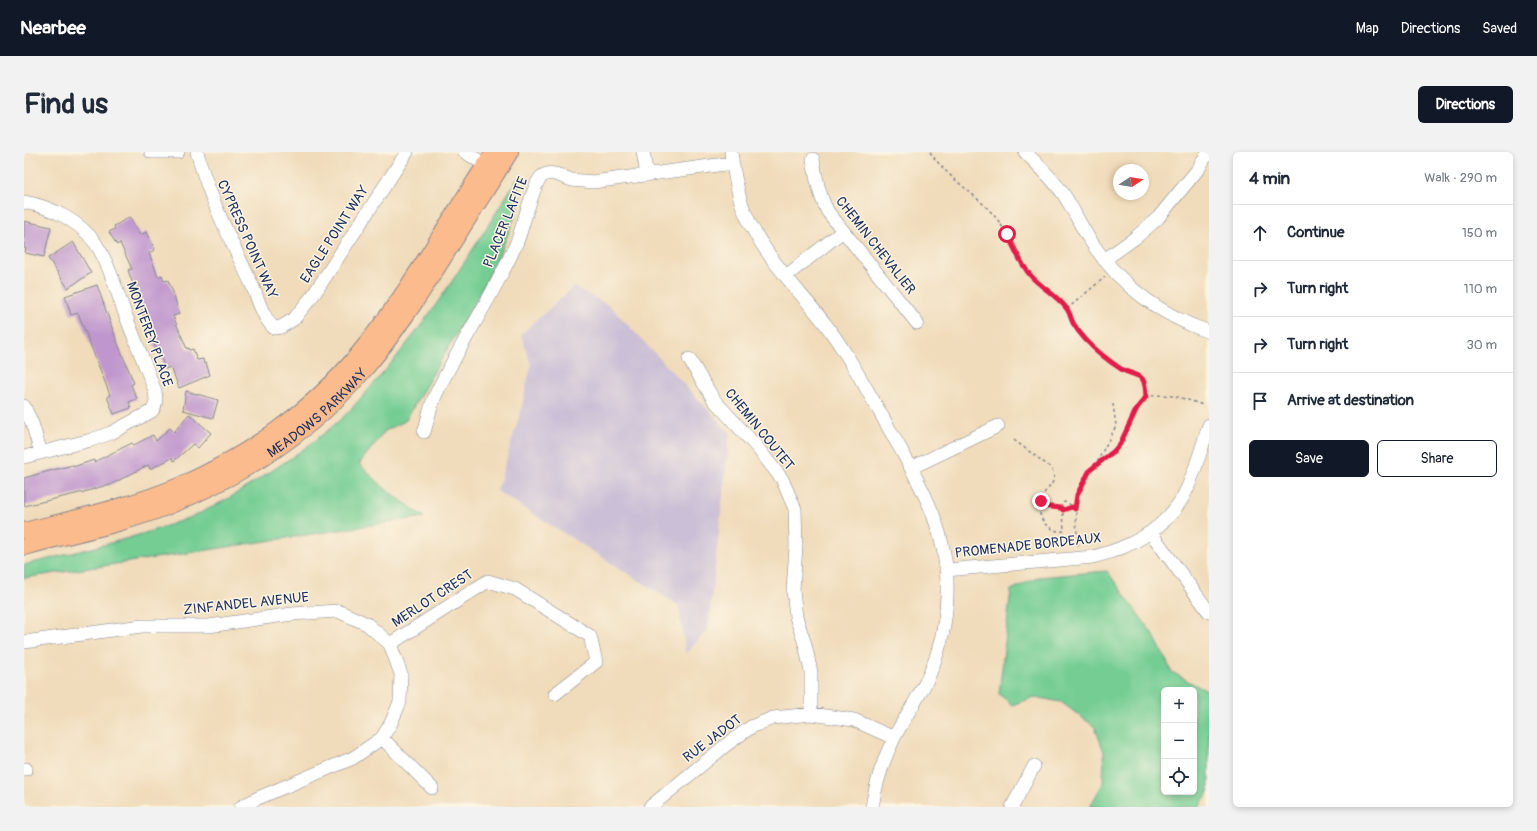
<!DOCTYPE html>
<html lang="en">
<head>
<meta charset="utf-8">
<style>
	:root { --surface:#fff; --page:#f2f2f3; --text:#1f2937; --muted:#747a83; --line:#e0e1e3; --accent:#111827 }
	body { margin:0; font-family:Pangolin,sans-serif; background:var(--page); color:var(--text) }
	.controls { position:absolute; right:12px; bottom:12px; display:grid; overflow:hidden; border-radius:6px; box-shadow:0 2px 6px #0003 }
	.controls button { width:36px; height:36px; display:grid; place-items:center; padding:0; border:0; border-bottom:1px solid var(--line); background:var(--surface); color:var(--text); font:20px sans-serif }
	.compass { position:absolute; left:1089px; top:12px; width:36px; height:36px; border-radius:50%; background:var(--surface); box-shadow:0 2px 6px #0003; rotate:78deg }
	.stop { position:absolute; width:12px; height:12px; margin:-9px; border:3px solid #e11d48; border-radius:50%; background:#fff }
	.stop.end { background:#e11d48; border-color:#fff; box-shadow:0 1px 4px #0008 }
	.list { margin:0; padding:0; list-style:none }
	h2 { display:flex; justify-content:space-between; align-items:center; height:52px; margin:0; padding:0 16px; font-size:17px }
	h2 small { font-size:13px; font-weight:400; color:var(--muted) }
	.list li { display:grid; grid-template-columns:26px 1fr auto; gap:12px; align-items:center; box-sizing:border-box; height:56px; padding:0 16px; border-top:1px solid var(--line) }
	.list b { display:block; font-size:15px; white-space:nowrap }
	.list em { font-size:13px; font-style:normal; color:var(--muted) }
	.actions { display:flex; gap:8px; padding:12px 16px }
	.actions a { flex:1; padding:9px 0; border:1px solid var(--accent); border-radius:6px; text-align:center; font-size:14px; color:var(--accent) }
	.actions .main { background:var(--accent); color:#fff }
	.icon { flex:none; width:22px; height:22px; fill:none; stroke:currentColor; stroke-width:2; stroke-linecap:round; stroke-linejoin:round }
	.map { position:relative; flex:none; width:1185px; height:655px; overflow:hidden; border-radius:6px }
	header { display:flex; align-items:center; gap:24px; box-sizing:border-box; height:56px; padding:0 20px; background:var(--accent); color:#fff }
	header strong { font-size:19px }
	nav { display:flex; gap:22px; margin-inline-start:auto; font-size:14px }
	.intro { display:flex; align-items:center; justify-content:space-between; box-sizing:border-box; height:96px; padding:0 24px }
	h1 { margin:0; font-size:28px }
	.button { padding:10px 18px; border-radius:6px; background:var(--accent); color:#fff; font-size:14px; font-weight:700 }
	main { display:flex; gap:24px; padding:0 24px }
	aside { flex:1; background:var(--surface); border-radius:6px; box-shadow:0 2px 6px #0003 }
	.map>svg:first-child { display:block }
</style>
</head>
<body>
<header>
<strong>Nearbee</strong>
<nav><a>Map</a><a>Directions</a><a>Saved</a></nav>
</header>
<div class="intro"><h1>Find us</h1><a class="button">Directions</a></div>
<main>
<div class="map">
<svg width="1185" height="655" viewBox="0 0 1185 655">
	<rect width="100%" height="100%" fill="#fcf5e5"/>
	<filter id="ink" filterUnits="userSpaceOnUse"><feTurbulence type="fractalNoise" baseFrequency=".025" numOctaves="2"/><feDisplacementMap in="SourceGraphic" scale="8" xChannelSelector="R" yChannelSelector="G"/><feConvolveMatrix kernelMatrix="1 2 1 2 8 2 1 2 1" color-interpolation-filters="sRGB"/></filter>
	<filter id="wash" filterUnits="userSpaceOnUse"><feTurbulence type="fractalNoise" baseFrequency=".012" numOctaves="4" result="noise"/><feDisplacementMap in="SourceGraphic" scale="16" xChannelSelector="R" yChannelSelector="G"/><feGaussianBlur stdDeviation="0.9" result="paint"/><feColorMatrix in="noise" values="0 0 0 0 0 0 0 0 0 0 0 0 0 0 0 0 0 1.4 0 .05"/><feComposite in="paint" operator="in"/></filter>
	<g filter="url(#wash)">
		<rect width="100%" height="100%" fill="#f0dbba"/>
		<path fill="#cabfd6" d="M550,135L586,154L706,281L684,477L662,502L654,453L473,339L497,258L507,213L497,182Z"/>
		<path fill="#74cd93" stroke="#487e78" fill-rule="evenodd" d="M493,27L497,30L495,37V49L490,67L476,101L454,145L381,269L361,279L335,312L364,339L400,365L0,426V413C56,399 113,386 167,365C196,353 223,335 249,318C273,302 296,286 317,267C330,255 341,241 353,228C407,167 450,96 493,27Z
			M1083,419L1130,484L1148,520L1179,537L1185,538V639L1175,655H1066L1079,631L1080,600L1071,575L1037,550L1010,545L988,553L975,542L987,438L1015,425ZM1140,538H1170V640H1140Z"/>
		<g id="blocks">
			<path fill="#bf97ce" d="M106,65L116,83L123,80L131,98L125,101L134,125L138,123L140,129L144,128L149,140L155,162L149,164L163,197L165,196L166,198L169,197L173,208L179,207L180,212L182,211L186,223L155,236L147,215L141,217L134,197H132L128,187L130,186L125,172L123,173L104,118L108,117L96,91L93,93L85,80L91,77L90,74Z
				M0,69L27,75L20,105L1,101L2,96H0Z
				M49,90L67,121L44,136L24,106Z
				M73,133L92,187L110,231L107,233L113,247L105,250L107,256L90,262L83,245L86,243L54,161L47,163L41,144Z
				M162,239L194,248L189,266L159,258Z
				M165,262L187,281L174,296L169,292L150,309L148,306L126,317L124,313L84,334L83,333L60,340L0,354V326L29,318L49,313V315L70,308V310L108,291L110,293L129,283L132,289L146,276L150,280Z"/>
		</g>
	</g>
	<g filter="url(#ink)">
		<use href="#blocks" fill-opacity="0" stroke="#86858c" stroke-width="1"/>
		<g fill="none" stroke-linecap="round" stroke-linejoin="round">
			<g stroke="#86858c" stroke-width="14">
				<path id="minor" d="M127,0H154
					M173,0C185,46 207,88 227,131C234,146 238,165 250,176L257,175L270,167L290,142L383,0
					M441,0L468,17
					M619,0L623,23
					M707,0C709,16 712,31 716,47C731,96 772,134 802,173C824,202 840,233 858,264C890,322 926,374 923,443C922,473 915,502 903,528C893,548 880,566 870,586C859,608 852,630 848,655
					M1001,0C1015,14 1029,27 1040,43C1050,58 1057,75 1068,91C1096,133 1137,163 1185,180
					M789,7C792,26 795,43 804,60L893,171
					M0,50C27,55 56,69 72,92C85,112 92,137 100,159C110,186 121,212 131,239C132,247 133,252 128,259L87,281L67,288L0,305
					M1080,108L1111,86L1134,66L1175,16L1184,0
					M762,124L819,79
					M665,207L690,248L732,294L758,327L771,357L772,394L769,438L772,465L781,492L787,520V562
					M0,254L8,271L17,301
					M400,280C404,268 406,254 412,242C437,190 470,143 493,90C498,77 510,31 517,25C527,17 538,25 548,28C555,29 563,29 569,30L708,11
					M887,316L974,274
					M1127,381L1185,460
					M922,418L1069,405C1109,395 1145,376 1163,337C1172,317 1178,294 1185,273
					M0,490L118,474H185L268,462L314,459L343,472L366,492L377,522L376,550L367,571L358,586L329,606L234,646L217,655
					M366,492L464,429L491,437L566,484L572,510L531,542
					M358,586L408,636
					M0,617H2
					M626,655L702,593L727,575L749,566L787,562L830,568L870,586
					M988,655L1010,614"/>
			</g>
			<g stroke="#86858c" stroke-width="18">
				<g id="major">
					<path d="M0,379C52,366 105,355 155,334C223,304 289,258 336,200C387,138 425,66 470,0"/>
					<path id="s1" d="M0,395C47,382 97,373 142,355C217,325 288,280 340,218C372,181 397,141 423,100C444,67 465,33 486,0"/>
				</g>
			</g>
			<path stroke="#86858c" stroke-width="1.5" stroke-dasharray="3 3" stroke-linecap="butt" d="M906,0C924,27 953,42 973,67C983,80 988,95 997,109C1009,128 1027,142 1043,157L1081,125
				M1043,157C1055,182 1073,202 1097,216C1102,220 1112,220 1116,224C1122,230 1122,237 1122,245C1119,249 1115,252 1112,256C1105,267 1103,281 1096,292C1089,302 1078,306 1070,314C1047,337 1052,365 1054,394
				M1122,245C1145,240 1158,246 1179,253
				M990,288L1026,315C1029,319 1031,323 1029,329C1027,335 1021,339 1018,344C1013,354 1015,369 1025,375C1030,378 1034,380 1040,379L1039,358
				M1073,310L1092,274L1089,252
				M1016,354L1037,356
				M1048,355L1039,358L1037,356L1040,350L1044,351L1051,357"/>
			<use href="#minor" stroke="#fff" stroke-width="13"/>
			<use href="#major" stroke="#fbbb8d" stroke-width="16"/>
		</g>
	</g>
	<g fill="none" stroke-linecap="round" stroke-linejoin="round" filter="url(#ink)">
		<path stroke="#e11d48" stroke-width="5" d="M983,82C991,96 996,112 1007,124C1018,136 1034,144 1043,157C1046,161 1047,167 1049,171C1056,183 1067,194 1078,203C1084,208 1091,213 1097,217C1115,227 1121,218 1122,245L1113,256L1096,292L1090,299L1066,318L1053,343L1051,357L1048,355L1039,358L1037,356L1016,354L1017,349"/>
	</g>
	<g text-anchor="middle" stroke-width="3" stroke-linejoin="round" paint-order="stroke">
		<g font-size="14" fill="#1b2f5e" stroke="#fcf5e5">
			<text transform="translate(481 70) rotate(-68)" y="5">PLACER LAFITE</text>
			<text transform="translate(310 82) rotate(-57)" y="5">EAGLE POINT WAY</text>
			<text transform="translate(224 87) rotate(66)" y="5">CYPRESS POINT WAY</text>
			<text transform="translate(852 93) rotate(52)" y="5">CHEMIN CHEVALIER</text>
			<text transform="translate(126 182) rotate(70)" y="5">MONTEREY PLACE</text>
			<text dy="5" stroke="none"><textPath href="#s1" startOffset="327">MEADOWS PARKWAY</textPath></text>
			<text transform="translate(736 277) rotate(51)" y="5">CHEMIN COUTET</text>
			<text transform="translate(1004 393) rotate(-6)" y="5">PROMENADE BORDEAUX</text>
			<text transform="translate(408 446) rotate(-33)" y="5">MERLOT CREST</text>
			<text transform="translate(222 451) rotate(-6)" y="5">ZINFANDEL AVENUE</text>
			<text transform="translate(688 586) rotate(-37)" y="5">RUE JADOT</text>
		</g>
	</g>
</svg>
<div class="controls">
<button>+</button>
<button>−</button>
<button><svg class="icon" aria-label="locate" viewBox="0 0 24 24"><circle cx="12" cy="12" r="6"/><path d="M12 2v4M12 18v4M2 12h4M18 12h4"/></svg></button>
</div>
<svg class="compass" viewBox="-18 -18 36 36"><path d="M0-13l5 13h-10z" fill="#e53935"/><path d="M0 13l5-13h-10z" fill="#747a83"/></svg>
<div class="stop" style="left:983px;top:82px"></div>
<div class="stop end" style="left:1017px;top:349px"></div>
</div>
<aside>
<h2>4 min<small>Walk · 290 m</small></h2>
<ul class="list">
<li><svg class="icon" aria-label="ahead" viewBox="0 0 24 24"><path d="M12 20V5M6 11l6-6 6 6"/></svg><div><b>Continue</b></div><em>150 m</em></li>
<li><svg class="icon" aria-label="right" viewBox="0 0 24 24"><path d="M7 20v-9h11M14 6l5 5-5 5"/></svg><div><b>Turn right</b></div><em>110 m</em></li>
<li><svg class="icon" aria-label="right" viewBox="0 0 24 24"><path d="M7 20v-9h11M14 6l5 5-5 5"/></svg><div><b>Turn right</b></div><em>30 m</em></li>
<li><svg class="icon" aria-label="arrive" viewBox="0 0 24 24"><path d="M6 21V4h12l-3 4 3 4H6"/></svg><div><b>Arrive at destination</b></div></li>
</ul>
<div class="actions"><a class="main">Save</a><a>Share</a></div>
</aside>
</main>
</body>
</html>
